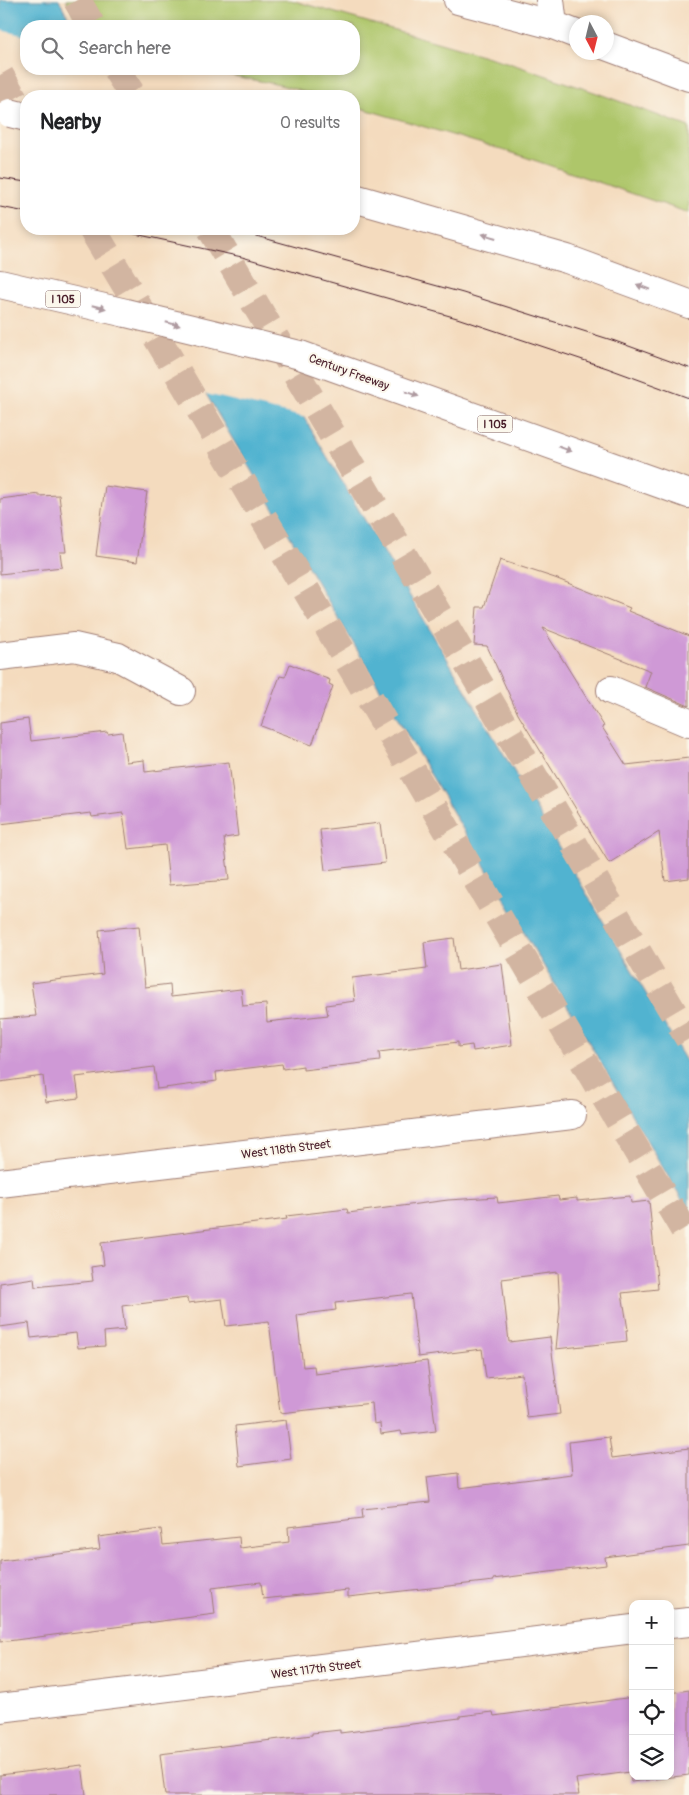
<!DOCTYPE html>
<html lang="en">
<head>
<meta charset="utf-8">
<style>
	:root { --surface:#fff; --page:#f2f2f2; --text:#202124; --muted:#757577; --line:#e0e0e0 }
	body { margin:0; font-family:Pangolin,sans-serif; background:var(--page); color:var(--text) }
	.controls { position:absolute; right:15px; bottom:15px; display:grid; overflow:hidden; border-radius:10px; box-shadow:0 2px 8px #0003 }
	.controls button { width:45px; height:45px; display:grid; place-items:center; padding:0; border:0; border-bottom:1px solid var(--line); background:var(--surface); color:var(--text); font:25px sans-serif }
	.compass { position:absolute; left:569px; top:15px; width:45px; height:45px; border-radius:50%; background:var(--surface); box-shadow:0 2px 8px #0003; rotate:173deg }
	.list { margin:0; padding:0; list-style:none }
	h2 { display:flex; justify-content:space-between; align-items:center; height:65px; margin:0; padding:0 20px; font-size:21px }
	h2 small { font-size:16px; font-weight:400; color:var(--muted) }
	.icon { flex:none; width:28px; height:28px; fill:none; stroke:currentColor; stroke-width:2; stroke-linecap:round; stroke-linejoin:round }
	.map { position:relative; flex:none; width:689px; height:1795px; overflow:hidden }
	.search { position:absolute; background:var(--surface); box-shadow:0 2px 8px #0003; left:20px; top:20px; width:340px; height:55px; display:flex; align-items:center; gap:12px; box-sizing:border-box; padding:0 18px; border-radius:20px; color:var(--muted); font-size:19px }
	.panel { position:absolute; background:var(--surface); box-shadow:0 2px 8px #0003; left:20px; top:90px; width:340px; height:145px; border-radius:20px }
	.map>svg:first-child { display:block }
</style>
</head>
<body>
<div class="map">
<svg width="689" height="1795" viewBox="0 0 689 1795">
	<rect width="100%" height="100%" fill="#fbf7ec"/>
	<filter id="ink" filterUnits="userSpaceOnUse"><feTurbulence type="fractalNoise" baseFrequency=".02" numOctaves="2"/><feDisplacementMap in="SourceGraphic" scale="10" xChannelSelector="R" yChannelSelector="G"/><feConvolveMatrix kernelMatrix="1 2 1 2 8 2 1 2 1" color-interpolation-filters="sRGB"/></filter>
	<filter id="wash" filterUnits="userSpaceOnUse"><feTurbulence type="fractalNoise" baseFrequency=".0096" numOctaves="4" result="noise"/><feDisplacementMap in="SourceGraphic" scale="20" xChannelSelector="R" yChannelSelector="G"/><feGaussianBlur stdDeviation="1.12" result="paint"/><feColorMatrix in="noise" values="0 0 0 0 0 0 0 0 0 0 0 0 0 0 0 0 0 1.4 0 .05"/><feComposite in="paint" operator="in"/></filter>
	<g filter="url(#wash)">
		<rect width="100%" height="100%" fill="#f4dbbe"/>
		<path fill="#aec66b" stroke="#7c724b" d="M66,0H291L506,62L597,93L689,127V213L516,154L354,106V96H319L280,85L199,69H354V26H80Z"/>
		<path fill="#51b3d0" stroke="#4e697e" d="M0,0H59L73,26H26V96L0,56Z
			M105,229H192L689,1066V1212L206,394Z"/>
		<path fill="#f4dbbe" d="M0,30L26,36V69H99L115,96H26V101H25L0,60Z
			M103,229H194L307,418L202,393Z"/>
		<g id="blocks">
			<path fill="#cf99d6" d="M105,486L147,492L137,562L96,556Z
				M39,494V496L59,495L66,552H60L62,567L0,574V499Z
				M500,560L555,578L630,608L628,611L689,636V706L645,687L651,671L543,628L604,726L602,727L626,765L689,758V878L665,881L659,832L609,863L518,714L487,646L474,645L477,607H484Z
				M290,664L330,680L329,684L333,686L312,745L261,726L280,676L285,677Z
				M28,719L31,741L107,732L108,734L122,732L126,762L144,760L145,772L229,762L238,836L224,838L229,880L169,885L165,845L128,849L123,813L92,817L91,813L0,824V723Z
				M380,823L385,863L325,870L320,830Z
				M139,926L145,987L170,984L171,997L241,989L243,1006L266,1004L267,1022L328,1015L326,1005L355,1001L352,978L427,969L424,942L454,938L458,970L502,964L512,1045L473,1051L472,1045L458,1047V1042L379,1052L380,1061L303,1070V1066L283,1069L282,1064L216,1072L217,1081L157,1089L154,1067L76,1077L79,1098L46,1102L43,1076L0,1082V1019L36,1016L31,983L103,974L99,930Z
				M558,1196L559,1200L577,1198V1201L630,1196L631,1203L649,1201L658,1289L622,1293L628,1330H626L627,1341L556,1349L560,1307L558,1272L502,1279L509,1342L550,1337L560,1414L527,1418L522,1374L486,1378L482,1349L418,1357L411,1294L335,1303L336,1310L297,1315L303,1367L314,1366L315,1374L427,1361L436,1431L402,1435L401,1431L381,1434L380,1423L374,1424L372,1403L280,1413L269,1321L226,1326L222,1299L188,1303L187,1298L122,1306L125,1330L104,1332L105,1346L78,1348L76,1333L31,1338L29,1323L0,1327V1283L34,1278L35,1287L93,1281L91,1267L104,1265L101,1243L287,1219L286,1216L347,1209L348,1213L448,1200L497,1197L498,1203Z
				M286,1420L291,1459L239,1466L235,1426Z
				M609,1437L612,1458L689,1448V1546L605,1557L606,1565L493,1579L494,1581L348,1597V1590L263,1599L261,1582L212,1588L215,1614L0,1642V1561L100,1549L98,1537L161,1529L163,1545L239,1537L240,1548L289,1542L288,1527L363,1518L362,1509L430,1502L427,1477L458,1473L459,1488L572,1474L569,1442Z
				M689,1690V1775L631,1782L630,1772L576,1779L579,1795H165L160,1754L312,1735V1733L340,1730V1733L460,1718V1716L493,1712L494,1716L633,1697V1776H670V1693Z
				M82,1765L86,1795H0V1775Z"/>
		</g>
	</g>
	<g filter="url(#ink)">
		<use href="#blocks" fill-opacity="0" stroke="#9f7d74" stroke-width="1"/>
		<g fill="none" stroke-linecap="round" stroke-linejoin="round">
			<path stroke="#d2b5a1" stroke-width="28" stroke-dasharray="28 14" stroke-linecap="butt" d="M77,0L92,26
				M116,69L133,96
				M0,75L26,119
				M92,229C293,564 488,903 689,1238
				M211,229L689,1039"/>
			<g stroke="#9f7d74" stroke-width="30">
				<path id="minor" d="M458,0L553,25L576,34
					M550,0L553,25
					M606,46L689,77
					M0,656L74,647L118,657L181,691
					M611,690L689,723
					M0,1183L572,1115
					M670,1624L689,1622
					M0,1708L633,1629"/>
			</g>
			<g stroke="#9f7d74" stroke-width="30">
				<path id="highway" d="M354,198L567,259L689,304
					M0,284L126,313
					M300,355L689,494"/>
			</g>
			<use href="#minor" stroke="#fff" stroke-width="28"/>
			<use href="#highway" stroke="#fff" stroke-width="28"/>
			<path stroke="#4a1f2b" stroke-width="1" d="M0,178L26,182
				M0,207L26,212
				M112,229L242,257L457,318L607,368L689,398
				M231,229L463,293L615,341L689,368"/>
			<g stroke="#9f7d74" stroke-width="30" stroke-linecap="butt">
				<path id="highway-bridge" d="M10,113L26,117
					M126,313L300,355"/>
			</g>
			<use href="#highway-bridge" stroke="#fff" stroke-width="28"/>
		</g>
		<defs><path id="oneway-solid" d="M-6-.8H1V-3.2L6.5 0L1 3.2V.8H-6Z" transform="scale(1.25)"/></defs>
		<g fill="#ae9aa0">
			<use href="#oneway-solid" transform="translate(489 236) rotate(-164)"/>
			<use href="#oneway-solid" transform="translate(643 287) rotate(-159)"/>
			<use href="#oneway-solid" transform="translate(99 307) rotate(13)"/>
			<use href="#oneway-solid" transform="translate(173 324) rotate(14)"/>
			<use href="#oneway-solid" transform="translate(412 394) rotate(20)"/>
			<use href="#oneway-solid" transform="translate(565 449) rotate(20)"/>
		</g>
	</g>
	<g text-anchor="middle" stroke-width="4" stroke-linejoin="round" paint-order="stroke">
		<g fill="#fbf7ec" stroke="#7f6065" stroke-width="1">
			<rect x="45.5" y="290.5" width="35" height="17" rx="4"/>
			<rect x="477.5" y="415.5" width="35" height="17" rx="4"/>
		</g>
		<g font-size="11" font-weight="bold" fill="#4a1f2b">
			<text x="63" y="303">I 105</text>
			<text x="495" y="428">I 105</text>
		</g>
		<g font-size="12" fill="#4a1f2b" stroke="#fbf7ec">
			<text transform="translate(349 372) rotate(20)" y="4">Century Freeway</text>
			<text transform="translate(286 1149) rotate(-7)" y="4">West 118th Street</text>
			<text transform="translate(316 1669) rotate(-7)" y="4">West 117th Street</text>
		</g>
	</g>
</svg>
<div class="controls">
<button>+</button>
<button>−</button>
<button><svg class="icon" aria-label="locate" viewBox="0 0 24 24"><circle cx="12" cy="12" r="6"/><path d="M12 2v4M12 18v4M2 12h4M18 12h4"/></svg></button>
<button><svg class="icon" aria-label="layers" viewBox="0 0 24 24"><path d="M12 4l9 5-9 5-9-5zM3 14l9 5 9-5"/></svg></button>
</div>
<svg class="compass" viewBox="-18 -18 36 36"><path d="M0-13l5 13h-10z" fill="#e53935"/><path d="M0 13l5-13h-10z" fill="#757577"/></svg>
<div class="search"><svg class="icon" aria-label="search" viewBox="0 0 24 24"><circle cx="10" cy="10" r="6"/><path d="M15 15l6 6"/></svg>Search here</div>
<section class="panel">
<h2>Nearby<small>0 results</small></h2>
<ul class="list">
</ul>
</section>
</div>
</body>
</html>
